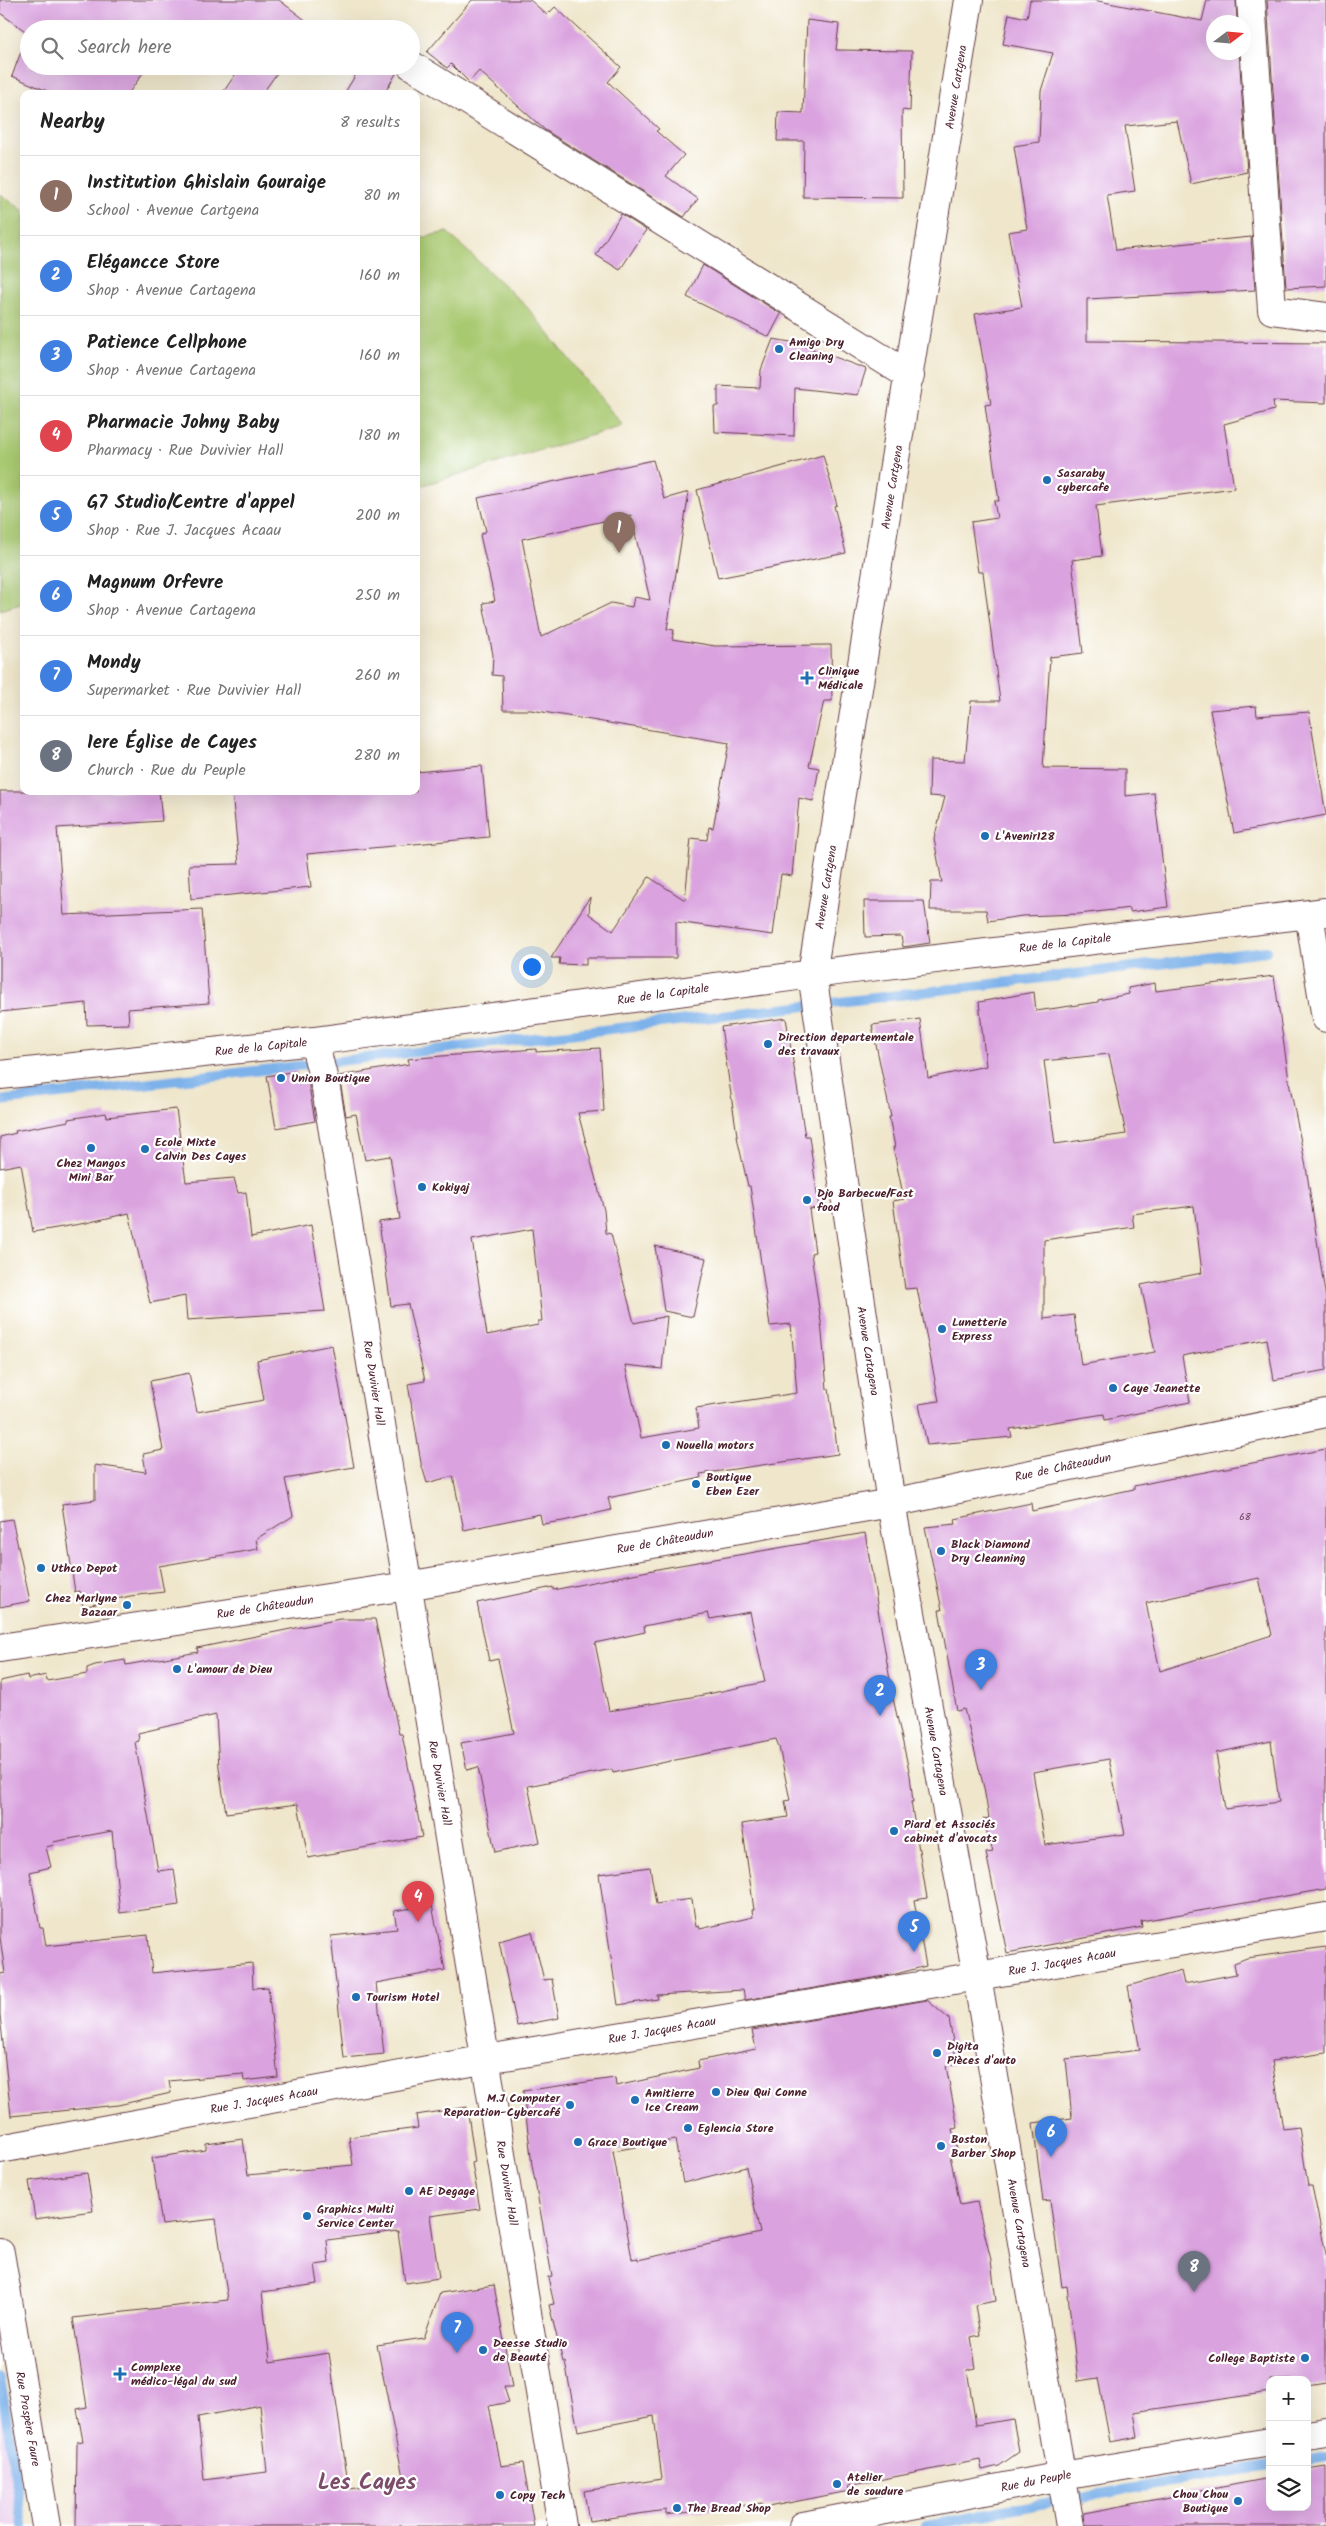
<!DOCTYPE html>
<html lang="en">
<head>
<meta charset="utf-8">
<style>
	:root { --surface:#fff; --page:#f2f2f2; --text:#222; --muted:#767676; --line:#e0e0e0; --accent:#d93025 }
	body { margin:0; font-family:Kalam,sans-serif; background:var(--page); color:var(--text) }
	.controls { position:absolute; right:15px; bottom:15px; display:grid; overflow:hidden; border-radius:10px; box-shadow:0 5px 20px #0002 }
	.controls button { width:45px; height:45px; display:grid; place-items:center; padding:0; border:0; border-bottom:1px solid var(--line); background:var(--surface); color:var(--text); font:25px sans-serif }
	.compass { position:absolute; left:1206px; top:15px; width:45px; height:45px; border-radius:50%; background:var(--surface); box-shadow:0 5px 20px #0002; rotate:74deg }
	.you { position:absolute; left:531px; top:966px; width:18px; height:18px; margin:-12px; border:4px solid #fff; border-radius:50%; background:#1a73e8; box-shadow:0 0 0 8px #1a73e833 }
	.badge { display:grid; place-items:center; width:32px; height:32px; border-radius:50%; background:var(--accent); color:#fff; font-size:16px; font-weight:700 }
	.pin { position:absolute; translate:-50% -41px; filter:drop-shadow(0 1px 2px #0008) }
	.pin::after { content:''; position:absolute; top:26px; width:18px; height:15px; background:inherit; clip-path:polygon(0 0,100% 0,50% 100%) }
	.list { margin:0; padding:0; list-style:none }
	h2 { display:flex; justify-content:space-between; align-items:center; height:65px; margin:0; padding:0 20px; font-size:21px }
	h2 small { font-size:16px; font-weight:400; color:var(--muted) }
	.list li { display:grid; grid-template-columns:32px 1fr auto; gap:15px; align-items:center; box-sizing:border-box; height:80px; padding:0 20px; border-top:1px solid var(--line) }
	.list b { display:block; font-size:19px; white-space:nowrap }
	.list p { margin:0; font-size:16px; white-space:nowrap; color:var(--muted) }
	.list em { font-size:16px; font-style:normal; color:var(--muted) }
	.icon { flex:none; width:28px; height:28px; fill:none; stroke:currentColor; stroke-width:2; stroke-linecap:round; stroke-linejoin:round }
	.map { position:relative; flex:none; width:1326px; height:2526px; overflow:hidden }
	.search { position:absolute; background:var(--surface); box-shadow:0 5px 20px #0002; left:20px; top:20px; width:400px; height:55px; display:flex; align-items:center; gap:12px; box-sizing:border-box; padding:0 18px; border-radius:28px; color:var(--muted); font-size:19px }
	.panel { position:absolute; background:var(--surface); box-shadow:0 5px 20px #0002; left:20px; top:90px; width:400px; height:705px; border-radius:10px }
	.map>svg:first-child { display:block }
</style>
</head>
<body>
<div class="map">
<svg width="1326" height="2526" viewBox="0 0 1326 2526">
	<rect width="100%" height="100%" fill="#fff"/>
	<filter id="ink" filterUnits="userSpaceOnUse"><feTurbulence type="fractalNoise" baseFrequency=".02" numOctaves="2"/><feDisplacementMap in="SourceGraphic" scale="10" xChannelSelector="R" yChannelSelector="G"/><feConvolveMatrix kernelMatrix="1 2 1 2 8 2 1 2 1" color-interpolation-filters="sRGB"/></filter>
	<filter id="wash" filterUnits="userSpaceOnUse"><feTurbulence type="fractalNoise" baseFrequency=".0096" numOctaves="4" result="noise"/><feDisplacementMap in="SourceGraphic" scale="20" xChannelSelector="R" yChannelSelector="G"/><feGaussianBlur stdDeviation="1.12" result="paint"/><feColorMatrix in="noise" values="0 0 0 0 0 0 0 0 0 0 0 0 0 0 0 0 0 1.4 0 .05"/><feComposite in="paint" operator="in"/></filter>
	<g filter="url(#wash)">
		<rect width="100%" height="100%" fill="#efe6cb"/>
		<path fill="#ead1ec" d="M0,2406L20,2526H0Z"/>
		<path fill="#a9c971" stroke="#7a744e" d="M0,194L24,211V603L0,610Z
			M447,232L527,307L623,426L416,487V239Z"/>
		<g fill="none" stroke-linecap="round" stroke-linejoin="round">
			<path stroke="#7cb1ea" stroke-width="10" d="M0,1101C422,1054 844,1002 1266,951
				M0,2378L23,2526
				M1307,2460L1326,2457
				M926,2526L1051,2502L1270,2466"/>
		</g>
		<g id="blocks">
			<path fill="#daa3df" fill-rule="evenodd" d="M0,0H279L317,29H29V66H148L128,94H54L12,76L28,33L0,13Z
				M472,0H530L547,15L555,7L621,67L608,82L659,129L656,131L684,155L666,176L698,199L684,217L545,130L479,71L469,82L451,64L447,68L427,52Z
				M1030,0H1093L1202,21L1207,0H1236L1237,22H1214V52H1239L1247,172L1191,184L1177,121L1125,126L1135,191L1107,195L1116,250L1251,237L1255,290L1087,299V341L1326,343V403L1273,401L1274,410L1224,424L1234,488L1096,506L1102,556L1072,560L1083,653L1050,657L1043,768L1125,769V796L1154,793L1168,907L1130,912V908L1079,914L1022,916L988,921L986,910H930L931,882H942L934,839L945,797L929,796L930,760L965,761L971,701H1000L983,572H978L971,522L997,518L994,501H999L985,405L991,404L975,314L1022,307L1008,232L1027,229L1014,146L1039,142L1041,91L1053,53L1003,44L1009,14L1027,18Z
				M1267,0H1326V286L1286,288Z
				M807,20L839,24L836,50L912,51L910,111L902,110L903,198L803,197L804,141H777L778,112L803,113Z
				M241,66H282L262,94H222Z
				M361,66H396L397,72L384,94H344Z
				M621,214L646,230L620,270L596,255Z
				M703,265L781,314L769,337L687,297Z
				M773,339L796,343L866,369L858,395L795,388L794,436L715,432L714,406H718V386L760,388L761,370Z
				M823,455L837,505L834,506L846,553L718,578L697,490Z
				M653,460L664,499L689,492L667,629L674,630L672,639L715,646L831,645L832,701H824L809,766L819,768L813,801L799,798L792,876L781,874L773,935L676,922V958H586V965L559,964L560,958H551L590,897L589,914L613,931L649,877L685,900L691,838L707,840L709,827L713,828L729,743L531,710H503L502,676L492,675L493,655L483,603L495,601L480,535L486,531L478,498ZM631,515L650,600L634,597L632,607L611,603L541,637L522,539Z
				M1256,706L1257,716L1309,712L1326,815L1234,833L1210,710Z
				M482,766L489,837L307,854L311,887L191,899L189,865L239,864L232,791H416V772Z
				M0,791H159L162,821L57,828L64,915L202,909L209,1003L128,1009L129,1024L87,1025L86,1003L0,1012Z
				M864,901H924L930,943L903,947L901,936L865,937Z
				M1274,976L1290,1087L1306,1167L1326,1300V1370L1274,1380L1267,1339L1182,1356L1190,1402L1105,1420L1104,1414L1010,1429L1012,1437L927,1445L919,1404L939,1401L917,1288L905,1289L893,1201L904,1199L893,1147H895L889,1117H891L872,1025L920,1019L928,1078L986,1066L979,1002L1034,992L1036,1011L1098,1002V1000L1129,994L1128,988L1155,983L1156,991ZM1109,1054L1126,1134L1055,1144L1044,1061ZM1194,1206L1202,1273L1141,1285L1155,1352L1081,1365L1074,1315L1044,1319V1240L1134,1227L1132,1214Z
				M786,1018L805,1136H809L819,1208L809,1209L815,1252L811,1253L821,1322L827,1389H829L838,1454L700,1474L701,1478L608,1498L611,1510L563,1521L542,1524L540,1514L464,1530L453,1476L427,1483L421,1463L408,1384L425,1381L408,1304L391,1306L379,1222L400,1219L390,1156L365,1160L356,1114L346,1116L339,1076L409,1064L408,1059L442,1056L536,1049V1052L600,1048L604,1111L578,1113L604,1210L606,1233L611,1234L634,1323L667,1316L662,1369L625,1365L641,1438L699,1428L696,1408L797,1393L791,1324L770,1326L750,1186H748L738,1142L721,1027ZM532,1229L542,1321H538V1325L487,1335L472,1240Z
				M296,1071L298,1083L308,1081L315,1121L276,1128L267,1076Z
				M176,1109L186,1182L234,1178L238,1193L246,1192L251,1237L311,1225L325,1311L187,1320L185,1296L150,1303L129,1213L86,1223L33,1232L21,1164L0,1168V1137L16,1133L15,1131L69,1121L68,1119L106,1113L107,1117Z
				M655,1246L706,1258L693,1317L664,1311Z
				M332,1345L354,1467L285,1479L293,1516L256,1539L258,1549L159,1566L164,1592L130,1596L83,1607L80,1591L75,1592L62,1504L95,1500V1465L146,1472L143,1454L163,1450L150,1381L189,1373L197,1412L264,1400L257,1360Z
				M1326,1449V1889L1141,1921L1142,1927L1007,1953L986,1853L993,1852L983,1819L989,1818L984,1788L964,1709L957,1711L939,1610H942L925,1527L956,1524L955,1519L1031,1503L1032,1511L1134,1489V1486L1163,1480ZM1259,1578L1272,1635L1160,1671L1146,1603ZM1271,1741L1279,1802L1225,1809L1216,1753ZM1109,1759L1125,1834L1045,1845L1033,1772Z
				M12,1519L30,1601L0,1607V1521Z
				M865,1533L893,1698L910,1775L913,1802H911L927,1898L914,1900L926,1966L896,1974L745,2000L743,1990L657,1995L658,1999L618,2005L599,1874L650,1867L656,1904L692,1899L696,1927L699,1926L700,1929L753,1917L752,1910H754L742,1824L788,1817L785,1801L790,1800L779,1747L776,1739L613,1773L612,1769L528,1786L540,1842L495,1852L478,1767L467,1770L461,1743L514,1733L498,1659L489,1661L477,1603L553,1587V1590L663,1568ZM750,1612L765,1682L703,1695L609,1711L595,1643L645,1632L644,1626L708,1613L710,1619Z
				M340,1619H375L399,1734H402L422,1837L308,1858L298,1804L226,1813L219,1768L216,1715L138,1733L139,1741L135,1742L158,1871L174,1869L179,1905L120,1913L112,1831L53,1842L54,1845L46,1847L51,1867L30,1872L40,1928H43L46,1946L148,1935L152,1973L252,1963L253,1988L268,1987L278,2077L244,2081L243,2074L169,2081L171,2093L118,2105L11,2116L0,2015V1974L5,1973L0,1937V1681L27,1675L28,1679L46,1675L47,1681L87,1674V1668L95,1665L125,1660L126,1665L198,1652L197,1648Z
				M432,1905L445,1970L376,1983L384,2054L344,2058L331,1936L397,1929L394,1911Z
				M532,1932L544,1980L552,1979L559,2018L517,2026L499,1941Z
				M1326,1947V2053L1272,2061L1283,2129L1299,2127L1308,2186H1312L1326,2254V2383L1307,2386V2380H1270V2392L1134,2412L1138,2437L1110,2442L1098,2378L1078,2381L1067,2286L1062,2287L1050,2200L1043,2201L1033,2123L1072,2118L1066,2059L1140,2050L1128,1986L1181,1971L1184,1984L1236,1974L1234,1963L1247,1958Z
				M927,2000L949,2019L957,2064L946,2066L958,2128L952,2129L958,2153L950,2155L960,2205L977,2202L991,2260L996,2301L975,2305L980,2335L971,2337L976,2368L967,2370L976,2425L1013,2419L1019,2452L999,2466L982,2470L980,2460L848,2486L849,2491L763,2508L762,2503L666,2515V2510L589,2521L584,2491L662,2479L654,2416L578,2431L565,2362H563L549,2305L554,2304L548,2277L552,2276L532,2165L523,2091L615,2078L616,2086L699,2068L698,2061L756,2049L752,2030ZM675,2140L683,2183L746,2167L760,2233L638,2260V2258L632,2259L613,2151Z
				M467,2107L475,2162L472,2163L480,2209L430,2216L439,2278L405,2283L398,2231L327,2240L329,2263L315,2265L318,2284L262,2292L270,2362L329,2353L349,2489L404,2482L377,2345L424,2338L440,2293L494,2285L512,2387H504L509,2402L489,2406L501,2466L523,2463L534,2526H76L77,2442L83,2441L77,2409L87,2407L73,2318L228,2300L216,2219L162,2225L152,2158L206,2150V2144L243,2139L248,2175L353,2165L349,2137L418,2128L416,2115ZM260,2405L267,2472L204,2480L198,2417Z
				M87,2173L93,2211L35,2219L29,2181Z
				M1326,2467V2526H1085L1084,2513L1270,2478V2507H1307V2470Z"/>
		</g>
	</g>
	<g filter="url(#ink)">
		<use href="#blocks" fill-opacity="0" stroke="#633d43" stroke-width="1"/>
		<g fill="none" stroke-linecap="round" stroke-linejoin="round">
			<g stroke="#633d43" stroke-width="30">
				<path id="minor" d="M969,0L812,974L891,1503L977,1976L1070,2526
					M1251,0L1272,310L1326,317
					M411,65L910,376
					M1309,914L1326,1018
					M314,1041L326,1089L562,2526
					M0,1075L314,1041L812,974L1326,912
					M0,1648L407,1586L891,1503L1326,1413
					M0,2149L487,2059L1326,1917
					M0,2253L46,2526
					M1307,2435L1326,2432
					M803,2526L1062,2476L1270,2442"/>
			</g>
			<use href="#minor" stroke="#fff" stroke-width="28"/>
		</g>
	</g>
	<g fill="#1f6fb2" stroke="#fff" stroke-width="2">
		<circle cx="779" cy="349" r="5"/>
		<circle cx="1047" cy="480" r="5"/>
		<path d="M804.5 670.5h5v5h5v5h-5v5h-5v-5h-5v-5h5z"/>
		<circle cx="985" cy="836" r="5"/>
		<circle cx="768" cy="1044" r="5"/>
		<circle cx="281" cy="1078" r="5"/>
		<circle cx="91" cy="1148" r="5"/>
		<circle cx="145" cy="1149" r="5"/>
		<circle cx="422" cy="1187" r="5"/>
		<circle cx="807" cy="1200" r="5"/>
		<circle cx="942" cy="1329" r="5"/>
		<circle cx="1113" cy="1388" r="5"/>
		<circle cx="666" cy="1445" r="5"/>
		<circle cx="696" cy="1484" r="5"/>
		<circle cx="941" cy="1551" r="5"/>
		<circle cx="41" cy="1568" r="5"/>
		<circle cx="127" cy="1605" r="5"/>
		<circle cx="177" cy="1669" r="5"/>
		<circle cx="894" cy="1831" r="5"/>
		<circle cx="356" cy="1997" r="5"/>
		<circle cx="937" cy="2053" r="5"/>
		<circle cx="716" cy="2092" r="5"/>
		<circle cx="635" cy="2100" r="5"/>
		<circle cx="570" cy="2105" r="5"/>
		<circle cx="688" cy="2128" r="5"/>
		<circle cx="578" cy="2142" r="5"/>
		<circle cx="941" cy="2146" r="5"/>
		<circle cx="409" cy="2191" r="5"/>
		<circle cx="307" cy="2216" r="5"/>
		<circle cx="483" cy="2350" r="5"/>
		<circle cx="1305" cy="2358" r="5"/>
		<path d="M117.5 2366.5h5v5h5v5h-5v5h-5v-5h-5v-5h5z"/>
		<circle cx="837" cy="2484" r="5"/>
		<circle cx="500" cy="2495" r="5"/>
		<circle cx="1238" cy="2501" r="5"/>
		<circle cx="677" cy="2508" r="5"/>
	</g>
	<g text-anchor="middle" stroke-width="4.5" stroke-linejoin="round" paint-order="stroke">
		<g font-size="10" fill="#6e4058">
			<text x="1245" y="1520">68</text>
		</g>
		<g font-size="12" fill="#4a1f2b" stroke="#fff">
			<text transform="translate(956 87) rotate(-81)" y="4">Avenue Cartgena</text>
			<text transform="translate(892 487) rotate(-81)" y="4">Avenue Cartgena</text>
			<text transform="translate(826 887) rotate(-81)" y="4">Avenue Cartgena</text>
			<text transform="translate(1065 943) rotate(-7)" y="4">Rue de la Capitale</text>
			<text transform="translate(663 994) rotate(-8)" y="4">Rue de la Capitale</text>
			<text transform="translate(261 1047) rotate(-6)" y="4">Rue de la Capitale</text>
			<text transform="translate(868 1351) rotate(81)" y="4">Avenue Cartagena</text>
			<text transform="translate(374 1383) rotate(81)" y="4">Rue Duvivier Hall</text>
			<text transform="translate(1063 1467) rotate(-12)" y="4">Rue de Châteaudun</text>
			<text transform="translate(665 1541) rotate(-10)" y="4">Rue de Châteaudun</text>
			<text transform="translate(265 1607) rotate(-9)" y="4">Rue de Châteaudun</text>
			<text transform="translate(936 1751) rotate(80)" y="4">Avenue Cartagena</text>
			<text transform="translate(440 1783) rotate(80)" y="4">Rue Duvivier Hall</text>
			<text transform="translate(1062 1962) rotate(-10)" y="4">Rue J. Jacques Acaau</text>
			<text transform="translate(662 2030) rotate(-10)" y="4">Rue J. Jacques Acaau</text>
			<text transform="translate(264 2100) rotate(-10)" y="4">Rue J. Jacques Acaau</text>
			<text transform="translate(507 2183) rotate(81)" y="4">Rue Duvivier Hall</text>
			<text transform="translate(1019 2223) rotate(80)" y="4">Avenue Cartagena</text>
			<text transform="translate(28 2419) rotate(80)" y="4">Rue Prospère Faure</text>
			<text transform="translate(1036 2481) rotate(-11)" y="4">Rue du Peuple</text>
		</g>
		<g font-size="12" font-weight="bold" fill="#4a1f2b" stroke="#fff" text-anchor="start">
			<text x="789" y="346">Amigo Dry<tspan x="789" dy="14">Cleaning</tspan></text>
			<text x="1057" y="477">Sasaraby<tspan x="1057" dy="14">cybercafe</tspan></text>
			<text x="818" y="675">Clinique<tspan x="818" dy="14">Médicale</tspan></text>
			<text x="995" y="840">L'Avenir128</text>
			<text x="778" y="1041">Direction departementale<tspan x="778" dy="14">des travaux</tspan></text>
			<text x="291" y="1082">Union Boutique</text>
			<text x="155" y="1146">Ecole Mixte<tspan x="155" dy="14">Calvin Des Cayes</tspan></text>
			<text x="91" y="1167" text-anchor="middle">Chez Mangos<tspan x="91" dy="14">Mini Bar</tspan></text>
			<text x="432" y="1191">Kokiyaj</text>
			<text x="817" y="1197">Djo Barbecue/Fast<tspan x="817" dy="14">food</tspan></text>
			<text x="952" y="1326">Lunetterie<tspan x="952" dy="14">Express</tspan></text>
			<text x="1123" y="1392">Caye Jeanette</text>
			<text x="676" y="1449">Nouella motors</text>
			<text x="706" y="1481">Boutique<tspan x="706" dy="14">Eben Ezer</tspan></text>
			<text x="951" y="1548">Black Diamond<tspan x="951" dy="14">Dry Cleanning</tspan></text>
			<text x="51" y="1572">Uthco Depot</text>
			<text x="117" y="1602" text-anchor="end">Chez Marlyne<tspan x="117" dy="14">Bazaar</tspan></text>
			<text x="187" y="1673">L'amour de Dieu</text>
			<text x="904" y="1828">Piard et Associés<tspan x="904" dy="14">cabinet d'avocats</tspan></text>
			<text x="366" y="2001">Tourism Hotel</text>
			<text x="947" y="2050">Digita<tspan x="947" dy="14">Pièces d'auto</tspan></text>
			<text x="726" y="2096">Dieu Qui Conne</text>
			<text x="645" y="2097">Amitierre<tspan x="645" dy="14">Ice Cream</tspan></text>
			<text x="560" y="2102" text-anchor="end">M.J Computer<tspan x="560" dy="14">Reparation-Cybercafé</tspan></text>
			<text x="698" y="2132">Eglencia Store</text>
			<text x="951" y="2143">Boston<tspan x="951" dy="14">Barber Shop</tspan></text>
			<text x="588" y="2146">Grace Boutique</text>
			<text x="419" y="2195">AE Degage</text>
			<text x="317" y="2213">Graphics Multi<tspan x="317" dy="14">Service Center</tspan></text>
			<text x="493" y="2347">Deesse Studio<tspan x="493" dy="14">de Beauté</tspan></text>
			<text x="1295" y="2362" text-anchor="end">College Baptiste</text>
			<text x="131" y="2371">Complexe<tspan x="131" dy="14">médico-légal du sud</tspan></text>
			<text x="847" y="2481">Atelier<tspan x="847" dy="14">de soudure</tspan></text>
			<text x="1228" y="2498" text-anchor="end">Chou Chou<tspan x="1228" dy="14">Boutique</tspan></text>
			<text x="510" y="2499">Copy Tech</text>
			<text x="687" y="2512">The Bread Shop</text>
		</g>
		<g font-size="22" font-weight="bold" fill="#7c4d6a" stroke="#fff">
			<text x="367" y="2489">Les Cayes</text>
		</g>
	</g>
</svg>
<div class="controls">
<button>+</button>
<button>−</button>
<button><svg class="icon" aria-label="layers" viewBox="0 0 24 24"><path d="M12 4l9 5-9 5-9-5zM3 14l9 5 9-5"/></svg></button>
</div>
<svg class="compass" viewBox="-18 -18 36 36"><path d="M0-13l5 13h-10z" fill="#e53935"/><path d="M0 13l5-13h-10z" fill="#767676"/></svg>
<div class="you"></div>
<div class="pin badge" style="left:619px;top:553px;background:#8d6e63">1</div>
<div class="pin badge" style="left:880px;top:1716px;background:#3f7fe0">2</div>
<div class="pin badge" style="left:981px;top:1690px;background:#3f7fe0">3</div>
<div class="pin badge" style="left:418px;top:1922px;background:#e0444e">4</div>
<div class="pin badge" style="left:914px;top:1952px;background:#3f7fe0">5</div>
<div class="pin badge" style="left:1051px;top:2157px;background:#3f7fe0">6</div>
<div class="pin badge" style="left:457px;top:2353px;background:#3f7fe0">7</div>
<div class="pin badge" style="left:1194px;top:2292px;background:#6b7280">8</div>
<div class="search"><svg class="icon" aria-label="search" viewBox="0 0 24 24"><circle cx="10" cy="10" r="6"/><path d="M15 15l6 6"/></svg>Search here</div>
<section class="panel">
<h2>Nearby<small>8 results</small></h2>
<ul class="list">
<li><span class="badge" style="background:#8d6e63">1</span><div><b>Institution Ghislain Gouraige</b><p>School · Avenue Cartgena</p></div><em>80 m</em></li>
<li><span class="badge" style="background:#3f7fe0">2</span><div><b>Elégancce Store</b><p>Shop · Avenue Cartagena</p></div><em>160 m</em></li>
<li><span class="badge" style="background:#3f7fe0">3</span><div><b>Patience Cellphone</b><p>Shop · Avenue Cartagena</p></div><em>160 m</em></li>
<li><span class="badge" style="background:#e0444e">4</span><div><b>Pharmacie Johny Baby</b><p>Pharmacy · Rue Duvivier Hall</p></div><em>180 m</em></li>
<li><span class="badge" style="background:#3f7fe0">5</span><div><b>G7 Studio/Centre d'appel</b><p>Shop · Rue J. Jacques Acaau</p></div><em>200 m</em></li>
<li><span class="badge" style="background:#3f7fe0">6</span><div><b>Magnum Orfevre</b><p>Shop · Avenue Cartagena</p></div><em>250 m</em></li>
<li><span class="badge" style="background:#3f7fe0">7</span><div><b>Mondy</b><p>Supermarket · Rue Duvivier Hall</p></div><em>260 m</em></li>
<li><span class="badge" style="background:#6b7280">8</span><div><b>1ere Église de Cayes</b><p>Church · Rue du Peuple</p></div><em>280 m</em></li>
</ul>
</section>
</div>
</body>
</html>
